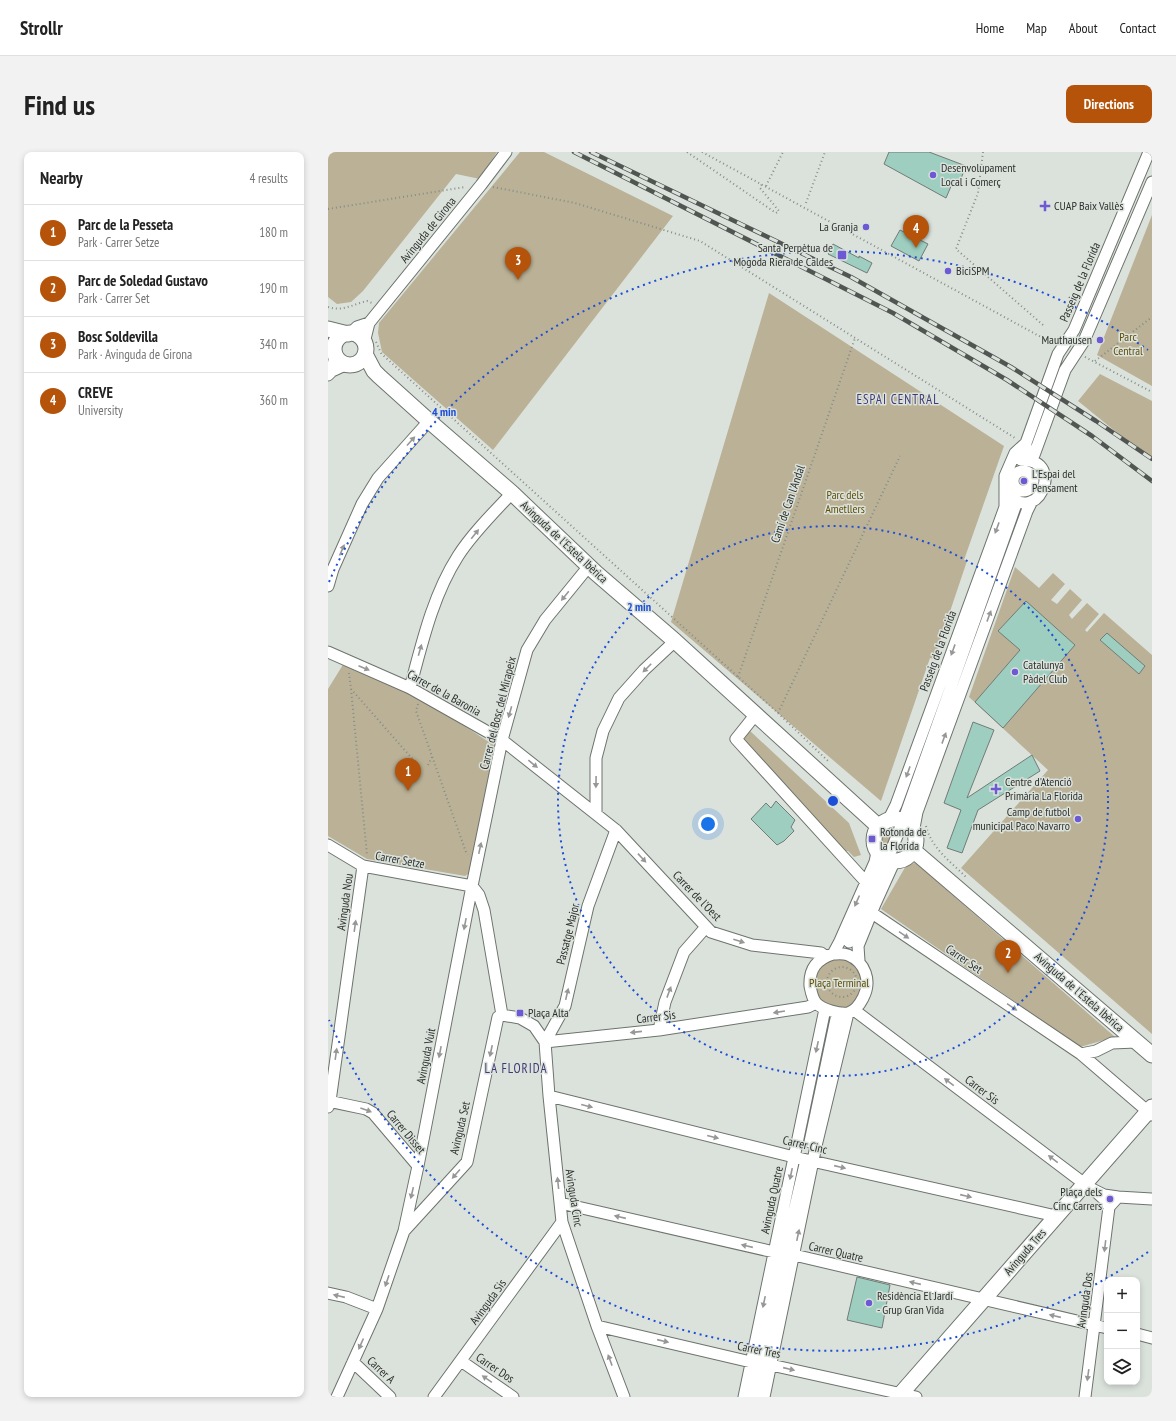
<!DOCTYPE html>
<html lang="en">
<head>
<meta charset="utf-8">
<style>
	:root { --surface:#fff; --page:#f2f2f2; --text:#222; --muted:#767676; --line:#e0e0e0; --accent:#b45309 }
	body { margin:0; font-family:"PT Sans Narrow",sans-serif; background:var(--page); color:var(--text) }
	.controls { position:absolute; right:12px; bottom:12px; display:grid; overflow:hidden; border-radius:8px; box-shadow:0 2px 6px #0003 }
	.controls button { width:36px; height:36px; display:grid; place-items:center; padding:0; border:0; border-bottom:1px solid var(--line); background:var(--surface); color:var(--text); font:20px sans-serif }
	.you { position:absolute; left:380px; top:672px; width:14px; height:14px; margin:-10px; border:3px solid #fff; border-radius:50%; background:#1a73e8; box-shadow:0 0 0 6px #1a73e833 }
	.badge { display:grid; place-items:center; width:26px; height:26px; border-radius:50%; background:var(--accent); color:#fff; font-size:13px; font-weight:700 }
	.pin { position:absolute; translate:-50% -33px; filter:drop-shadow(0 1px 2px #0008) }
	.pin::after { content:''; position:absolute; top:21px; width:14px; height:12px; background:inherit; clip-path:polygon(0 0,100% 0,50% 100%) }
	.list { margin:0; padding:0; list-style:none }
	h2 { display:flex; justify-content:space-between; align-items:center; height:52px; margin:0; padding:0 16px; font-size:17px }
	h2 small { font-size:13px; font-weight:400; color:var(--muted) }
	.list li { display:grid; grid-template-columns:26px 1fr auto; gap:12px; align-items:center; box-sizing:border-box; height:56px; padding:0 16px; border-top:1px solid var(--line) }
	.list b { display:block; font-size:15px; white-space:nowrap }
	.list p { margin:0; font-size:13px; white-space:nowrap; color:var(--muted) }
	.list em { font-size:13px; font-style:normal; color:var(--muted) }
	.icon { flex:none; width:22px; height:22px; fill:none; stroke:currentColor; stroke-width:2; stroke-linecap:round; stroke-linejoin:round }
	.map { position:relative; flex:none; width:824px; height:1245px; overflow:hidden; border-radius:8px }
	header { display:flex; align-items:center; gap:24px; box-sizing:border-box; height:56px; padding:0 20px; background:var(--surface); border-bottom:1px solid var(--line) }
	header strong { font-size:19px }
	nav { display:flex; gap:22px; margin-inline-start:auto; font-size:14px }
	.intro { display:flex; align-items:center; justify-content:space-between; box-sizing:border-box; height:96px; padding:0 24px }
	h1 { margin:0; font-size:28px }
	.button { padding:10px 18px; border-radius:8px; background:var(--accent); color:#fff; font-size:14px; font-weight:700 }
	main { display:flex; gap:24px; padding:0 24px }
	aside { flex:1; background:var(--surface); border-radius:8px; box-shadow:0 2px 6px #0003 }
	.map>svg:first-child { display:block }
</style>
</head>
<body>
<header>
<strong>Strollr</strong>
<nav><a>Home</a><a>Map</a><a>About</a><a>Contact</a></nav>
</header>
<div class="intro"><h1>Find us</h1><a class="button">Directions</a></div>
<main>
<aside>
<h2>Nearby<small>4 results</small></h2>
<ul class="list">
<li><span class="badge">1</span><div><b>Parc de la Pesseta</b><p>Park · Carrer Setze</p></div><em>180 m</em></li>
<li><span class="badge">2</span><div><b>Parc de Soledad Gustavo</b><p>Park · Carrer Set</p></div><em>190 m</em></li>
<li><span class="badge">3</span><div><b>Bosc Soldevilla</b><p>Park · Avinguda de Girona</p></div><em>340 m</em></li>
<li><span class="badge">4</span><div><b>CREVE</b><p>University</p></div><em>360 m</em></li>
</ul>
</aside>
<div class="map">
<svg width="824" height="1245" viewBox="0 0 824 1245">
	<rect width="100%" height="100%" fill="#dbe2dc"/>
	<path fill="#bab196" d="M0,0H169L152,27L128,22L35,139L23,150L9,152L0,145Z
		M192,0H216L345,64L165,298L54,200L50,181L51,171Z
		M824,63V234L769,203Z
		M441,141L676,294L636,408L639,409L606,507L602,506L553,649L343,470Z
		M772,222L824,249V309L750,249Z
		M687,415L711,436L725,421L737,432L723,448L729,452L742,437L754,448L741,463L744,467L759,451L771,462L757,478L759,480L776,461L824,503V882L633,716L720,618L641,545Z
		M16,511L103,552L167,594L145,719L137,724L39,707L0,684V537Z
		M421,578L521,671L533,703L526,705L520,699H514L413,587Z
		M568,666L575,668L586,676L558,698L555,693L554,688L546,684C551,673 555,667 568,666Z
		M588,711L787,885L752,895L553,757L579,712Z
		M519,802L540,829L526,858L497,857L483,840L487,812Z"/>
	<path fill="#9dcec0" stroke="#727b78" d="M561,0H601L638,14L630,34L624,32L618,46L556,12Z
		M572,78L600,92L591,109L563,94Z
		M505,92L531,106V104L544,111L539,121L500,102Z
		M698,449L747,493L675,576L647,550L692,498L670,479Z
		M779,481L817,514L811,522L772,488Z
		M645,570L666,578L639,646L704,603L712,619L650,658L634,701L619,696L633,658L616,651Z
		M448,649L467,668L463,675L466,679L456,689L449,693L423,667L438,651L443,656Z
		M529,1125L562,1133L554,1176L519,1168Z"/>
	<g fill="none" stroke-linecap="round" stroke-linejoin="round">
		<g stroke="#6d736d" stroke-width="13">
			<path id="street" d="M22,182L29,175L41,171
				M36,191L41,171L153,33L178,0
				M4,219L17,213
				M0,223L4,219L7,203
				M706,303L737,218L756,189L824,30
				M697,308L698,291L730,202L746,178L821,0
				M685 329a10 10 0 1 1 20 0a10 10 0 1 1-20 0Z
				M677,338C707,380 741,307 693,308
				M0,434L5,417L34,352L50,326L101,269
				M0,500L82,536L174,588L288,678L383,780L424,793L493,801L497,804
				M82,536C94,491 105,443 130,404C144,382 166,360 184,341
				M428,562L408,587L537,729
				M268,662V606L275,579L291,546L316,518L347,489
				M577,664L687,355
				M561,667L568,653L677,355V324L687,301L698,291
				M586,676L589,660L699,359L704,349
				M0,693L35,714L144,734
				M563,699L573,674
				M144,734L151,743L156,758L174,863
				M544,761L753,902L768,899L784,891L808,890
				M521,790L556,712
				M505,802C509,802 515,801 520,803C537,810 544,829 535,846C532,852 527,859 520,861C511,862 495,858 488,851C484,846 483,839 482,834C481,817 489,807 505,802Z
				M505,802L512,789L547,710L549,700
				M531,809L530,794L547,752L566,710
				M526,858L762,1036L776,1043L790,1045L781,1055L777,1048L767,1039
				M174,863L192,866L206,874L217,890L221,944L234,1070L269,1174L296,1245
				M331,878L337,850L356,800L378,775
				M217,890L331,878L480,855L488,851
				M217,890L237,854L260,754L288,678
				M753,902L824,963
				M221,944L466,1005L728,1064
				M0,949L38,957L45,961L90,1014
				M0,955L2,949L35,714
				M482,990L508,867
				M790,1045L824,1047
				M232,1051L446,1100L466,1103L779,1176
				M76,1079L90,1014L144,734L174,588L199,498L217,468L261,414
				M0,1141L18,1145L49,1157
				M269,1174L423,1210L443,1213L588,1245
				M809,1182L824,1186
				M133,1209L185,1245
				M25,1210L62,1245
				M9,1245L49,1157L76,1079L139,1010L170,865L174,863
				M106,1245L234,1070
				M416,1245L497,857
				M427,1245L456,1102L478,1008
				M436,1245L488,994L520,861
				M757,1245L781,1055"/>
		</g>
		<g stroke="#6d736d" stroke-width="17">
			<path id="secondary" d="M0,177L20,182
				M6 197a16 16 0 1 1 32 0a16 16 0 1 1-32 0Z
				M37,202L46,219L51,224L101,269L184,341L268,421L347,489L550,674
				M546 688a21 21 0 1 1 42 0a21 21 0 1 1-42 0Z
				M586,699L824,903
				M570,1245L824,955"/>
		</g>
		<path stroke="#878c88" stroke-width="2" stroke-dasharray="1 3" stroke-linecap="butt" d="M359,0L448,61L451,59L432,36L434,32
			M374,0L724,191
			M655,0L650,41L628,97L715,173
			M438,34L455,0
			M165,35L247,51L372,89L687,286
			M478,51L497,0
			M0,57L137,35
			M0,155C14,160 26,152 39,149L44,151
			M48,190L53,201L57,205L450,561L500,609
			M757,205L824,240
			M767,209L824,165
			M21,521L23,537L88,611
			M410,525L527,186
			M23,537L39,703
			M90,552L88,559L139,703
			M450,561L572,304
			M100,613L104,605
			M598,674C603,696 624,711 639,726
			M499 830a15 15 0 1 1 30 0a15 15 0 1 1-30 0Z"/>
		<use href="#street" stroke="#fff" stroke-width="11"/>
		<use href="#secondary" stroke="#fff" stroke-width="15"/>
		<g stroke="#525653" stroke-width="4.5">
			<path id="rail" d="M246,0L565,161L679,228L764,284L824,329
				M263,0L523,125L683,215L768,269L824,307"/>
		</g>
		<use href="#rail" stroke="#dbe2dc" stroke-width="3" stroke-dasharray="9" stroke-linecap="butt"/>
	</g>
	<defs><path id="oneway-solid" d="M-6-.8H1V-3.2L6.5 0L1 3.2V.8H-6Z"/></defs>
	<g fill="#969896">
		<use href="#oneway-solid" transform="translate(83 289) rotate(-48)"/>
		<use href="#oneway-solid" transform="translate(669 376) rotate(110)"/>
		<use href="#oneway-solid" transform="translate(147 382) rotate(-51)"/>
		<use href="#oneway-solid" transform="translate(14 398) rotate(-66)"/>
		<use href="#oneway-solid" transform="translate(237 444) rotate(129)"/>
		<use href="#oneway-solid" transform="translate(661 464) rotate(-70)"/>
		<use href="#oneway-solid" transform="translate(92 498) rotate(-74)"/>
		<use href="#oneway-solid" transform="translate(625 498) rotate(110)"/>
		<use href="#oneway-solid" transform="translate(36 516) rotate(23)"/>
		<use href="#oneway-solid" transform="translate(319 516) rotate(135)"/>
		<use href="#oneway-solid" transform="translate(182 560) rotate(106)"/>
		<use href="#oneway-solid" transform="translate(616 586) rotate(-70)"/>
		<use href="#oneway-solid" transform="translate(205 612) rotate(39)"/>
		<use href="#oneway-solid" transform="translate(580 620) rotate(110)"/>
		<use href="#oneway-solid" transform="translate(268 630) rotate(91)"/>
		<use href="#oneway-solid" transform="translate(152 696) rotate(-78)"/>
		<use href="#oneway-solid" transform="translate(314 706) rotate(47)"/>
		<use href="#oneway-solid" transform="translate(529 749) rotate(114)"/>
		<use href="#oneway-solid" transform="translate(137 772) rotate(101)"/>
		<use href="#oneway-solid" transform="translate(27 774) rotate(-82)"/>
		<use href="#oneway-solid" transform="translate(576 783) rotate(34)"/>
		<use href="#oneway-solid" transform="translate(411 789) rotate(18)"/>
		<use href="#oneway-solid" transform="translate(341 840) rotate(-70)"/>
		<use href="#oneway-solid" transform="translate(239 842) rotate(-77)"/>
		<use href="#oneway-solid" transform="translate(684 855) rotate(34)"/>
		<use href="#oneway-solid" transform="translate(451 860) rotate(171)"/>
		<use href="#oneway-solid" transform="translate(308 880) rotate(174)"/>
		<use href="#oneway-solid" transform="translate(489 895) rotate(102)"/>
		<use href="#oneway-solid" transform="translate(163 899) rotate(102)"/>
		<use href="#oneway-solid" transform="translate(112 900) rotate(101)"/>
		<use href="#oneway-solid" transform="translate(8 902) rotate(-82)"/>
		<use href="#oneway-solid" transform="translate(621 930) rotate(-143)"/>
		<use href="#oneway-solid" transform="translate(259 954) rotate(14)"/>
		<use href="#oneway-solid" transform="translate(38 958) rotate(20)"/>
		<use href="#oneway-solid" transform="translate(385 985) rotate(14)"/>
		<use href="#oneway-solid" transform="translate(725 1007) rotate(-143)"/>
		<use href="#oneway-solid" transform="translate(512 1015) rotate(13)"/>
		<use href="#oneway-solid" transform="translate(128 1022) rotate(131)"/>
		<use href="#oneway-solid" transform="translate(463 1022) rotate(102)"/>
		<use href="#oneway-solid" transform="translate(230 1031) rotate(-96)"/>
		<use href="#oneway-solid" transform="translate(84 1041) rotate(103)"/>
		<use href="#oneway-solid" transform="translate(638 1044) rotate(13)"/>
		<use href="#oneway-solid" transform="translate(292 1065) rotate(-167)"/>
		<use href="#oneway-solid" transform="translate(470 1083) rotate(-78)"/>
		<use href="#oneway-solid" transform="translate(419 1094) rotate(-167)"/>
		<use href="#oneway-solid" transform="translate(777 1094) rotate(97)"/>
		<use href="#oneway-solid" transform="translate(59 1129) rotate(109)"/>
		<use href="#oneway-solid" transform="translate(587 1131) rotate(-167)"/>
		<use href="#oneway-solid" transform="translate(11 1144) rotate(-167)"/>
		<use href="#oneway-solid" transform="translate(436 1150) rotate(102)"/>
		<use href="#oneway-solid" transform="translate(727 1164) rotate(-167)"/>
		<use href="#oneway-solid" transform="translate(335 1189) rotate(13)"/>
		<use href="#oneway-solid" transform="translate(33 1192) rotate(114)"/>
		<use href="#oneway-solid" transform="translate(282 1208) rotate(-110)"/>
		<use href="#oneway-solid" transform="translate(461 1217) rotate(13)"/>
		<use href="#oneway-solid" transform="translate(760 1223) rotate(98)"/>
		<use href="#oneway-solid" transform="translate(159 1227) rotate(-146)"/>
	</g>
	<g fill="none" stroke="#1d4ed8" stroke-width="2" stroke-dasharray="2 4">
		<circle cx="505" cy="649" r="275"/>
		<path d="M820 1100A550 550 0 0 1 1 868M1 430A550 550 0 0 1 820 198"/>
	</g>
	<g fill="#6c59d3" stroke="#dbe2dc" stroke-width="1.5">
		<circle cx="605" cy="23" r="4"/>
		<path d="M715 48h4v4h4v4h-4v4h-4v-4h-4v-4h4z"/>
		<circle cx="538" cy="75" r="4"/>
		<rect x="509" y="98" width="10" height="10" rx="2"/>
		<circle cx="620" cy="119" r="4"/>
		<circle cx="772" cy="188" r="4"/>
		<circle cx="696" cy="329" r="4"/>
		<circle cx="687" cy="520" r="4"/>
		<path d="M666 631h4v4h4v4h-4v4h-4v-4h-4v-4h4z"/>
		<circle cx="750" cy="667" r="4"/>
		<rect x="540" y="683" width="8" height="8" rx="2"/>
		<rect x="188" y="857" width="8" height="8" rx="2"/>
		<circle cx="782" cy="1047" r="4"/>
		<circle cx="541" cy="1151" r="4"/>
	</g>
	<g text-anchor="middle" stroke-width="3" stroke-linejoin="round" paint-order="stroke">
		<g font-size="12" fill="#2e312e" stroke="#dbe2dc" text-anchor="start">
			<text x="613" y="20">Desenvolupament<tspan x="613" dy="14">Local i Comerç</tspan></text>
			<text x="726" y="58">CUAP Baix Vallès</text>
			<text x="530" y="79" text-anchor="end">La Granja</text>
			<text x="505" y="100" text-anchor="end">Santa Perpètua de<tspan x="505" dy="14">Mogoda Riera de Caldes</tspan></text>
			<text x="628" y="123">BiciSPM</text>
			<text x="764" y="192" text-anchor="end">Mauthausen</text>
			<text x="704" y="326">L'Espai del<tspan x="704" dy="14">Pensament</tspan></text>
			<text x="695" y="517">Catalunya<tspan x="695" dy="14">Pàdel Club</tspan></text>
			<text x="677" y="634">Centre d'Atenció<tspan x="677" dy="14">Primària La Florida</tspan></text>
			<text x="742" y="664" text-anchor="end">Camp de futbol<tspan x="742" dy="14">municipal Paco Navarro</tspan></text>
			<text x="552" y="684">Rotonda de<tspan x="552" dy="14">la Florida</tspan></text>
			<text x="200" y="865">Plaça Alta</text>
			<text x="774" y="1044" text-anchor="end">Plaça dels<tspan x="774" dy="14">Cinc Carrers</tspan></text>
			<text x="549" y="1148">Residència El Jardí<tspan x="549" dy="14">- Grup Gran Vida</tspan></text>
		</g>
		<g font-size="12" fill="#2e312e" stroke="#dbe2dc">
			<text transform="translate(100 78) rotate(-51)" y="4">Avinguda de Girona</text>
			<text transform="translate(752 130) rotate(-67)" y="4">Passeig de la Florida</text>
			<text transform="translate(460 352) rotate(-71)" y="4">Camí de Can l'Andal</text>
			<text transform="translate(236 390) rotate(43)" y="4">Avinguda de l'Estela Ibèrica</text>
			<text transform="translate(610 499) rotate(-70)" y="4">Passeig de la Florida</text>
			<text transform="translate(116 541) rotate(29)" y="4">Carrer de la Baronia</text>
			<text transform="translate(170 561) rotate(-76)" y="4">Carrer del Bosc del Mirapeix</text>
			<text transform="translate(72 708) rotate(10)" y="4">Carrer Setze</text>
			<text transform="translate(369 744) rotate(46)" y="4">Carrer de l'Oest</text>
			<text transform="translate(17 750) rotate(-82)" y="4">Avinguda Nou</text>
			<text transform="translate(240 782) rotate(-76)" y="4">Passatge Major</text>
			<text transform="translate(636 807) rotate(34)" y="4">Carrer Set</text>
			<text transform="translate(751 840) rotate(41)" y="4">Avinguda de l'Estela Ibèrica</text>
			<text transform="translate(328 865) rotate(-7)" y="4">Carrer Sis</text>
			<text transform="translate(98 904) rotate(-79)" y="4">Avinguda Vuit</text>
			<text transform="translate(654 938) rotate(37)" y="4">Carrer Sis</text>
			<text transform="translate(132 976) rotate(-77)" y="4">Avinguda Set</text>
			<text transform="translate(78 980) rotate(50)" y="4">Carrer Disset</text>
			<text transform="translate(477 993) rotate(13)" y="4">Carrer Cinc</text>
			<text transform="translate(246 1046) rotate(81)" y="4">Avinguda Cinc</text>
			<text transform="translate(444 1048) rotate(-78)" y="4">Avinguda Quatre</text>
			<text transform="translate(508 1100) rotate(13)" y="4">Carrer Quatre</text>
			<text transform="translate(697 1100) rotate(-49)" y="4">Avinguda Tres</text>
			<text transform="translate(757 1148) rotate(-82)" y="4">Avinguda Dos</text>
			<text transform="translate(160 1150) rotate(-54)" y="4">Avinguda Sis</text>
			<text transform="translate(431 1198) rotate(11)" y="4">Carrer Tres</text>
			<text transform="translate(167 1216) rotate(34)" y="4">Carrer Dos</text>
			<text transform="translate(53 1218) rotate(43)" y="4">Carrer A</text>
		</g>
		<g font-size="12" fill="#604d04" stroke="#dbe2dc">
			<text x="800" y="189">Parc<tspan x="800" dy="14">Central</tspan></text>
			<text x="517" y="347">Parc dels<tspan x="517" dy="14">Ametllers</tspan></text>
			<text x="511" y="835">Plaça Terminal</text>
		</g>
		<g font-size="13" letter-spacing="1" fill="#403975" stroke="#dbe2dc">
			<text x="570" y="252">ESPAI CENTRAL</text>
			<text x="188" y="921">LA FLORIDA</text>
		</g>
	</g>
	<circle cx="505" cy="649" r="6" fill="#1d4ed8" stroke="#dbe2dc" stroke-width="2"/>
	<g font-size="12" text-anchor="middle" font-weight="bold" fill="#1d4ed8" stroke="#dbe2dc" stroke-width="3" stroke-linejoin="round" paint-order="stroke">
		<text x="116" y="264">4 min</text>
		<text x="311" y="459">2 min</text>
	</g>
</svg>
<div class="controls">
<button>+</button>
<button>−</button>
<button><svg class="icon" aria-label="layers" viewBox="0 0 24 24"><path d="M12 4l9 5-9 5-9-5zM3 14l9 5 9-5"/></svg></button>
</div>
<div class="you"></div>
<div class="pin badge" style="left:80px;top:639px">1</div>
<div class="pin badge" style="left:680px;top:821px">2</div>
<div class="pin badge" style="left:190px;top:128px">3</div>
<div class="pin badge" style="left:588px;top:96px">4</div>
</div>
</main>
</body>
</html>
